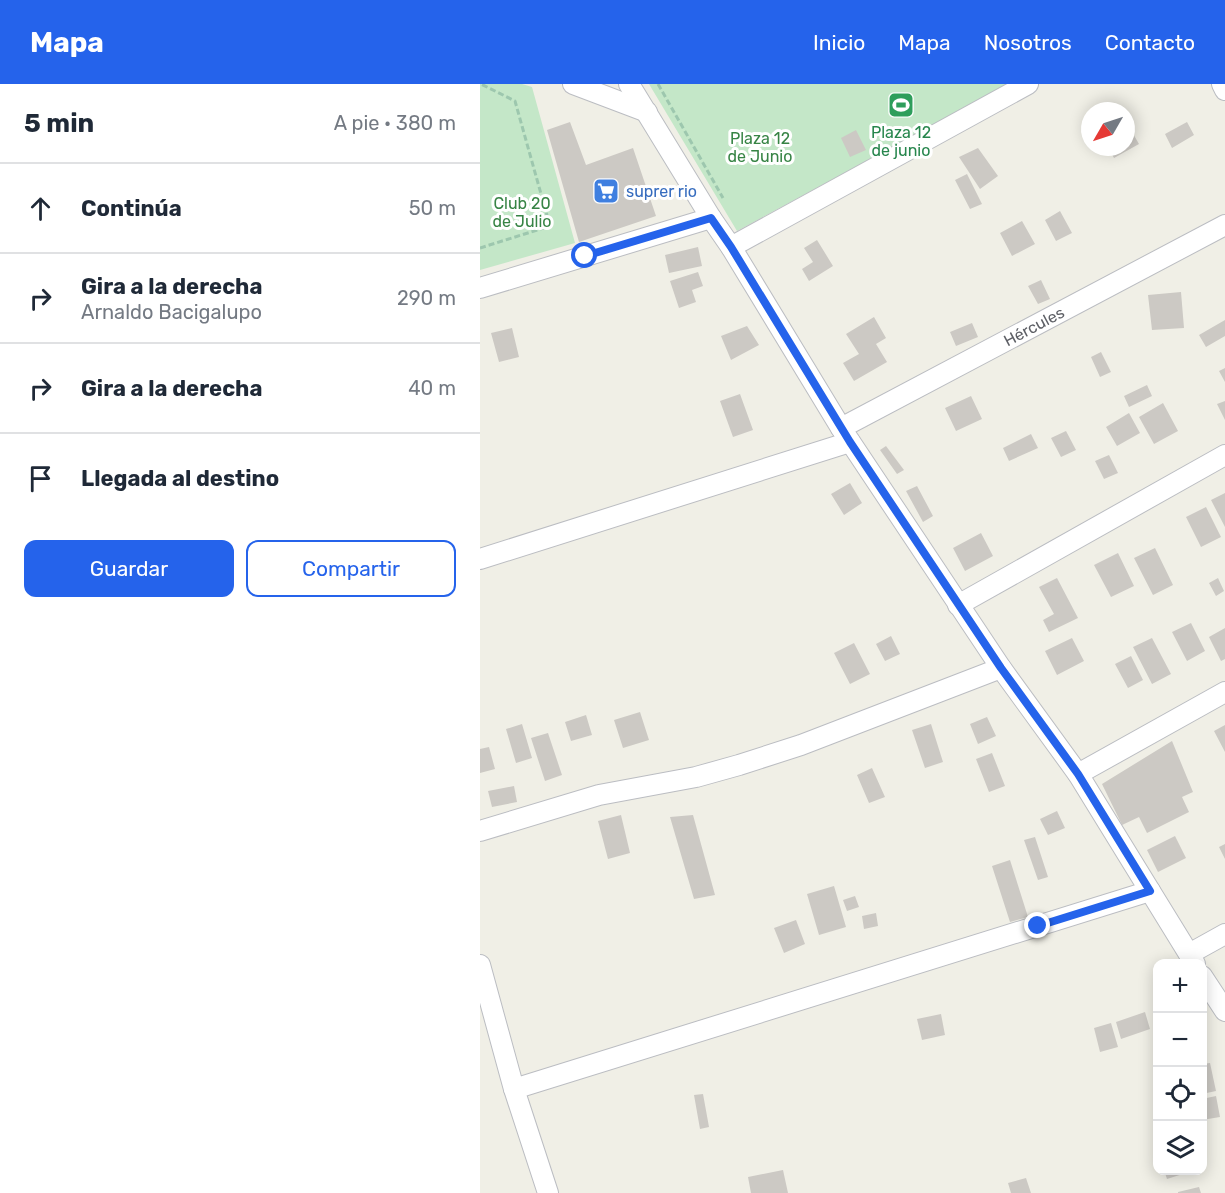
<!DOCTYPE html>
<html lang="es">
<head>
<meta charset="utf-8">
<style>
	:root { --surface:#fff; --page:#f6f6f7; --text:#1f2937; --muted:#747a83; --line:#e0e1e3; --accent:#2563eb }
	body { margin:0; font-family:Rubik,sans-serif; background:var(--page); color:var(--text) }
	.controls { position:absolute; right:18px; bottom:18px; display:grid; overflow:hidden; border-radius:12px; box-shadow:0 3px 15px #0003 }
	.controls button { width:54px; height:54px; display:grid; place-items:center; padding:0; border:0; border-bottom:2px solid var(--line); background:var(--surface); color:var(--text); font:30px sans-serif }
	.compass { position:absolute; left:601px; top:18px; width:54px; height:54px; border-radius:50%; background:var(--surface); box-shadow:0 3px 15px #0003; rotate:231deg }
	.stop { position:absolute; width:18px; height:18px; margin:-14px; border:4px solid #2563eb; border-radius:50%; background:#fff }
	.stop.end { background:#2563eb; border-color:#fff; box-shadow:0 2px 6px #0008 }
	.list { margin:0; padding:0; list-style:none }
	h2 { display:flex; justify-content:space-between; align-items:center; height:78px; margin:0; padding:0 24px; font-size:26px }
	h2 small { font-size:20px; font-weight:400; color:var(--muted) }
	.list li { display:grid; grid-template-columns:39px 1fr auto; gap:18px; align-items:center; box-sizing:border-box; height:90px; padding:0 24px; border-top:2px solid var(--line) }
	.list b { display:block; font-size:22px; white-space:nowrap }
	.list p { margin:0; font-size:20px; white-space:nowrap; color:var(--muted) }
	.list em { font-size:20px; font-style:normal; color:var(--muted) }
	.actions { display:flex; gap:12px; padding:18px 24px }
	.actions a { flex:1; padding:14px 0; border:2px solid var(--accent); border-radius:12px; text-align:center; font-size:21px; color:var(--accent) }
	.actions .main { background:var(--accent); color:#fff }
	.icon { flex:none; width:33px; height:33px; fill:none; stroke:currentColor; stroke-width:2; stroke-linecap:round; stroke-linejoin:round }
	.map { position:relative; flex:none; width:745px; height:1109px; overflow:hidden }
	header { display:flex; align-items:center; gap:36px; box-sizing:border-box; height:84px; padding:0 30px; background:var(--accent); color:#fff }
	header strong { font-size:28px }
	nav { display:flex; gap:33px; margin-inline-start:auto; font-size:21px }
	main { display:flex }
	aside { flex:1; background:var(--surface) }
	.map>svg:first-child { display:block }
</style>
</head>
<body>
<header>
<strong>Mapa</strong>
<nav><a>Inicio</a><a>Mapa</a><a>Nosotros</a><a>Contacto</a></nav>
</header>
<main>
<aside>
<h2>5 min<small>A pie · 380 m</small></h2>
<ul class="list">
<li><svg class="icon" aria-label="ahead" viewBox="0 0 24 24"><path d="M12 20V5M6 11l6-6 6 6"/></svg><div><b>Continúa</b></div><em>50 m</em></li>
<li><svg class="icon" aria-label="right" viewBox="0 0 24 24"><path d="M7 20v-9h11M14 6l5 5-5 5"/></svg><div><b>Gira a la derecha</b><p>Arnaldo Bacigalupo</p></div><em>290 m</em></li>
<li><svg class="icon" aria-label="right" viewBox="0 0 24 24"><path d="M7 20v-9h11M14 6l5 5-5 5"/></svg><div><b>Gira a la derecha</b></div><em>40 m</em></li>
<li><svg class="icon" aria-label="arrive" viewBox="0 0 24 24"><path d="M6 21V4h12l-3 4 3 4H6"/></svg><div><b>Llegada al destino</b></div></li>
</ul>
<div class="actions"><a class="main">Guardar</a><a>Compartir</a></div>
</aside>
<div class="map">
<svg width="745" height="1109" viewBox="0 0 745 1109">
	<rect width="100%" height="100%" fill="#f0efe6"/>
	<path fill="#c4e7c8" d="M0,0H42L52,3L95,159L0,186Z
		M169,0H529L257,147Z"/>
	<path fill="#ccc9c4" d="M90,38L106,81L153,64L176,132L99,158L67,46Z
		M707,38L714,51L692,64L685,50Z
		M648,41L659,60L634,74L628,63H646V43Z
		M376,46L386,66L370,73L361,54Z
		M498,64L518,92L500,105L479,73Z
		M487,90L502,120L490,125L475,96Z
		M580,127L592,149L576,157L565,136Z
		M542,137L555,160L532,172L520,149Z
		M337,156L353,182L329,197L322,185L333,178L324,164Z
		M218,163L222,182L189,189L185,171Z
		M218,188L223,202L212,206L216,218L199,224L190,197Z
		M561,196L570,215L558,220L548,202Z
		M701,208L704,244L672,246L668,211Z
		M394,233L406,254L396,260L407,278L374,297L363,279L379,270L366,250Z
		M745,236V252L726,263L719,251Z
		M492,239L498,253L476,262L470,248Z
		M267,242L279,261L251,276L241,252Z
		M32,244L39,273L19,278L11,249Z
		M621,268L631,288L620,293L611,273Z
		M745,284V298L739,287Z
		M667,301L672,312L649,323L644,312Z
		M260,310L273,346L253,353L240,317Z
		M491,312L502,335L476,347L465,324Z
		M745,317V336L737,320Z
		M683,319L698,347L674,360L659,333Z
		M649,329L660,349L637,362L626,343Z
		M586,347L596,366L581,373L571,354Z
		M551,350L558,364L529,377L523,364Z
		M406,362L424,386L417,390L400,366Z
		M629,371L638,389L624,395L615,377Z
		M370,399L382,419L364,431L351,410Z
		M437,402L453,432L443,438L426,407Z
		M745,409V443L731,416Z
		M726,423L741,453L721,463L706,433Z
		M501,449L513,472L485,487L473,464Z
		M675,464L693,501L673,511L654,474Z
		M638,469L654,502L631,513L614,481Z
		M577,494L598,534L569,548L563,536L574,530L559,503Z
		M738,494L744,507L736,512L729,499Z
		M711,539L725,567L707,577L692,548Z
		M745,544V575L741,577L729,553Z
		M411,552L420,570L405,577L396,560Z
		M592,554L604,577L577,591L565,567Z
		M672,554L691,590L672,600L653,563Z
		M374,559L390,590L370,600L354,569Z
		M651,572L663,596L648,604L635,580Z
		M160,628L169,656L143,664L134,636Z
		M106,631L112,651L91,657L85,638Z
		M507,633L516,652L498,660L490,640Z
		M42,640L52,674L36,679L26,645Z
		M451,640L463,678L445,684L432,646Z
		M745,641V668L734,647Z
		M68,649L82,691L65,697L51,654Z
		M692,657L713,708L702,713L709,728L667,749L659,733L642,741L622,700Z
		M9,663L15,685L0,689V665Z
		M512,669L525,702L509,708L496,675Z
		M392,684L405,713L389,719L377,691Z
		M34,702L37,718L12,723L8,707Z
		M577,727L585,744L568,751L560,735Z
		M141,731L150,769L128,775L118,737Z
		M213,731L235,811L214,815L190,733Z
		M695,752L706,774L678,788L667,766Z
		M555,753L568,793L558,796L544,756Z
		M745,760V775L739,763Z
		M530,776L548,833L530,838L512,782Z
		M354,802L366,843L339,851L327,810Z
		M375,812L379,823L367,827L363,816Z
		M396,829L398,842L384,845L382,832Z
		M316,836L325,860L304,869L294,844Z
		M665,928L670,945L641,955L636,938Z
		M461,930L465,951L442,956L437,935Z
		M631,939L638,963L620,968L614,944Z
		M730,979L736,1007L722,1010V980Z
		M223,1010L229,1043L220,1045L214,1011Z
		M736,1012L740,1033L722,1036V1015Z
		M303,1086L308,1109H271L268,1093Z
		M684,1086H712V1087L687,1095Z
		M546,1094L551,1109H531L528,1099Z
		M719,1103L721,1109H698V1108Z"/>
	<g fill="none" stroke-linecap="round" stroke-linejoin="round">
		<g stroke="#bbbdc2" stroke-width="22">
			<g id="minor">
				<path d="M93,0L167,28"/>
				<path d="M149,0L231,134L251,163L361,344L521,584L598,690L715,880"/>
				<path d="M742,0L745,6"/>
				<path d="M251,163L548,0"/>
				<path d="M0,204L231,134"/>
				<path id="s1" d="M361,344L745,141"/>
				<path d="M0,475L370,358"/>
				<path d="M478,521L745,371"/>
				<path d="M598,690L745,608"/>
				<path d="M0,747L119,711L216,693L259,681L321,661L521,584"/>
				<path d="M709,870L745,850"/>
				<path d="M0,881L34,1005L68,1109"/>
				<path d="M722,892L745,927"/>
				<path d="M34,1005L670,807"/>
			</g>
		</g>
		<path stroke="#9dc7ae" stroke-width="3" stroke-dasharray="6 3" stroke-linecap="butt" d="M178,0L243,114
			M0,164L70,142L35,17L1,0"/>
		<use href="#minor" stroke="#fff" stroke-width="20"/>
	</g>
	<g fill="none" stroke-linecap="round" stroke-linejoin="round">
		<path stroke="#2563eb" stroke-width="8" d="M105,172L231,134L251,163L370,358L521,584L598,690L670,807L558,842"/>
	</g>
	<defs>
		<g id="stadium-square" transform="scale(1.35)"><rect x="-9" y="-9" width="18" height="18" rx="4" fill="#2e9e5b" stroke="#fff"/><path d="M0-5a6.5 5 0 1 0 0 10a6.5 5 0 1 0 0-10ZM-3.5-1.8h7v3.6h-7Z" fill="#fff"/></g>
		<g id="supermarket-square" transform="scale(1.35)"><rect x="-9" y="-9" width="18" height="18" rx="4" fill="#3f7fe0" stroke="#fff"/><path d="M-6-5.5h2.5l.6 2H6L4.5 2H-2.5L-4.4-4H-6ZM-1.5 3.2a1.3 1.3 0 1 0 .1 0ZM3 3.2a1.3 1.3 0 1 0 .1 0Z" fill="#fff"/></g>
	</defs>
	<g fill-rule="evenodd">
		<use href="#stadium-square" x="421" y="21"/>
		<use href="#supermarket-square" x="126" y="107"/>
	</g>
	<g text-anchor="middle" stroke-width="6" stroke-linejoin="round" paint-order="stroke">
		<g font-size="16" fill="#27864d" stroke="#fff">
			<text x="421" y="54">Plaza 12<tspan x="421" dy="18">de junio</tspan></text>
		</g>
		<g font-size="16" fill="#378445" stroke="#fff">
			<text x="280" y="60">Plaza 12<tspan x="280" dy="18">de Junio</tspan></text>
			<text x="42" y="125">Club 20<tspan x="42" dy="18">de Julio</tspan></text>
		</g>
		<g font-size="16" fill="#366cbe" stroke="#fff" text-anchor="start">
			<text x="146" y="113">suprer rio</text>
		</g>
		<g font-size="16" fill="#5e6066" stroke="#fff">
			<text dy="6" stroke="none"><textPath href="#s1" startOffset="218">Hércules</textPath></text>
		</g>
	</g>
</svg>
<div class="controls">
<button>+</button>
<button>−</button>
<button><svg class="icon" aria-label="locate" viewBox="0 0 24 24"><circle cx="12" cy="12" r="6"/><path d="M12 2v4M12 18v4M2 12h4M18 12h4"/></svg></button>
<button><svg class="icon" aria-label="layers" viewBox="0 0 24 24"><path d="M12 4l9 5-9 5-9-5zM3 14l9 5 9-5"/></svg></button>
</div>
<svg class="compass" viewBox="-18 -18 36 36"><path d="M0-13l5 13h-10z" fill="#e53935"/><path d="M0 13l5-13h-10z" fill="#747a83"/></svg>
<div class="stop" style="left:105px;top:172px"></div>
<div class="stop end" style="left:558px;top:842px"></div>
</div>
</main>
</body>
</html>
